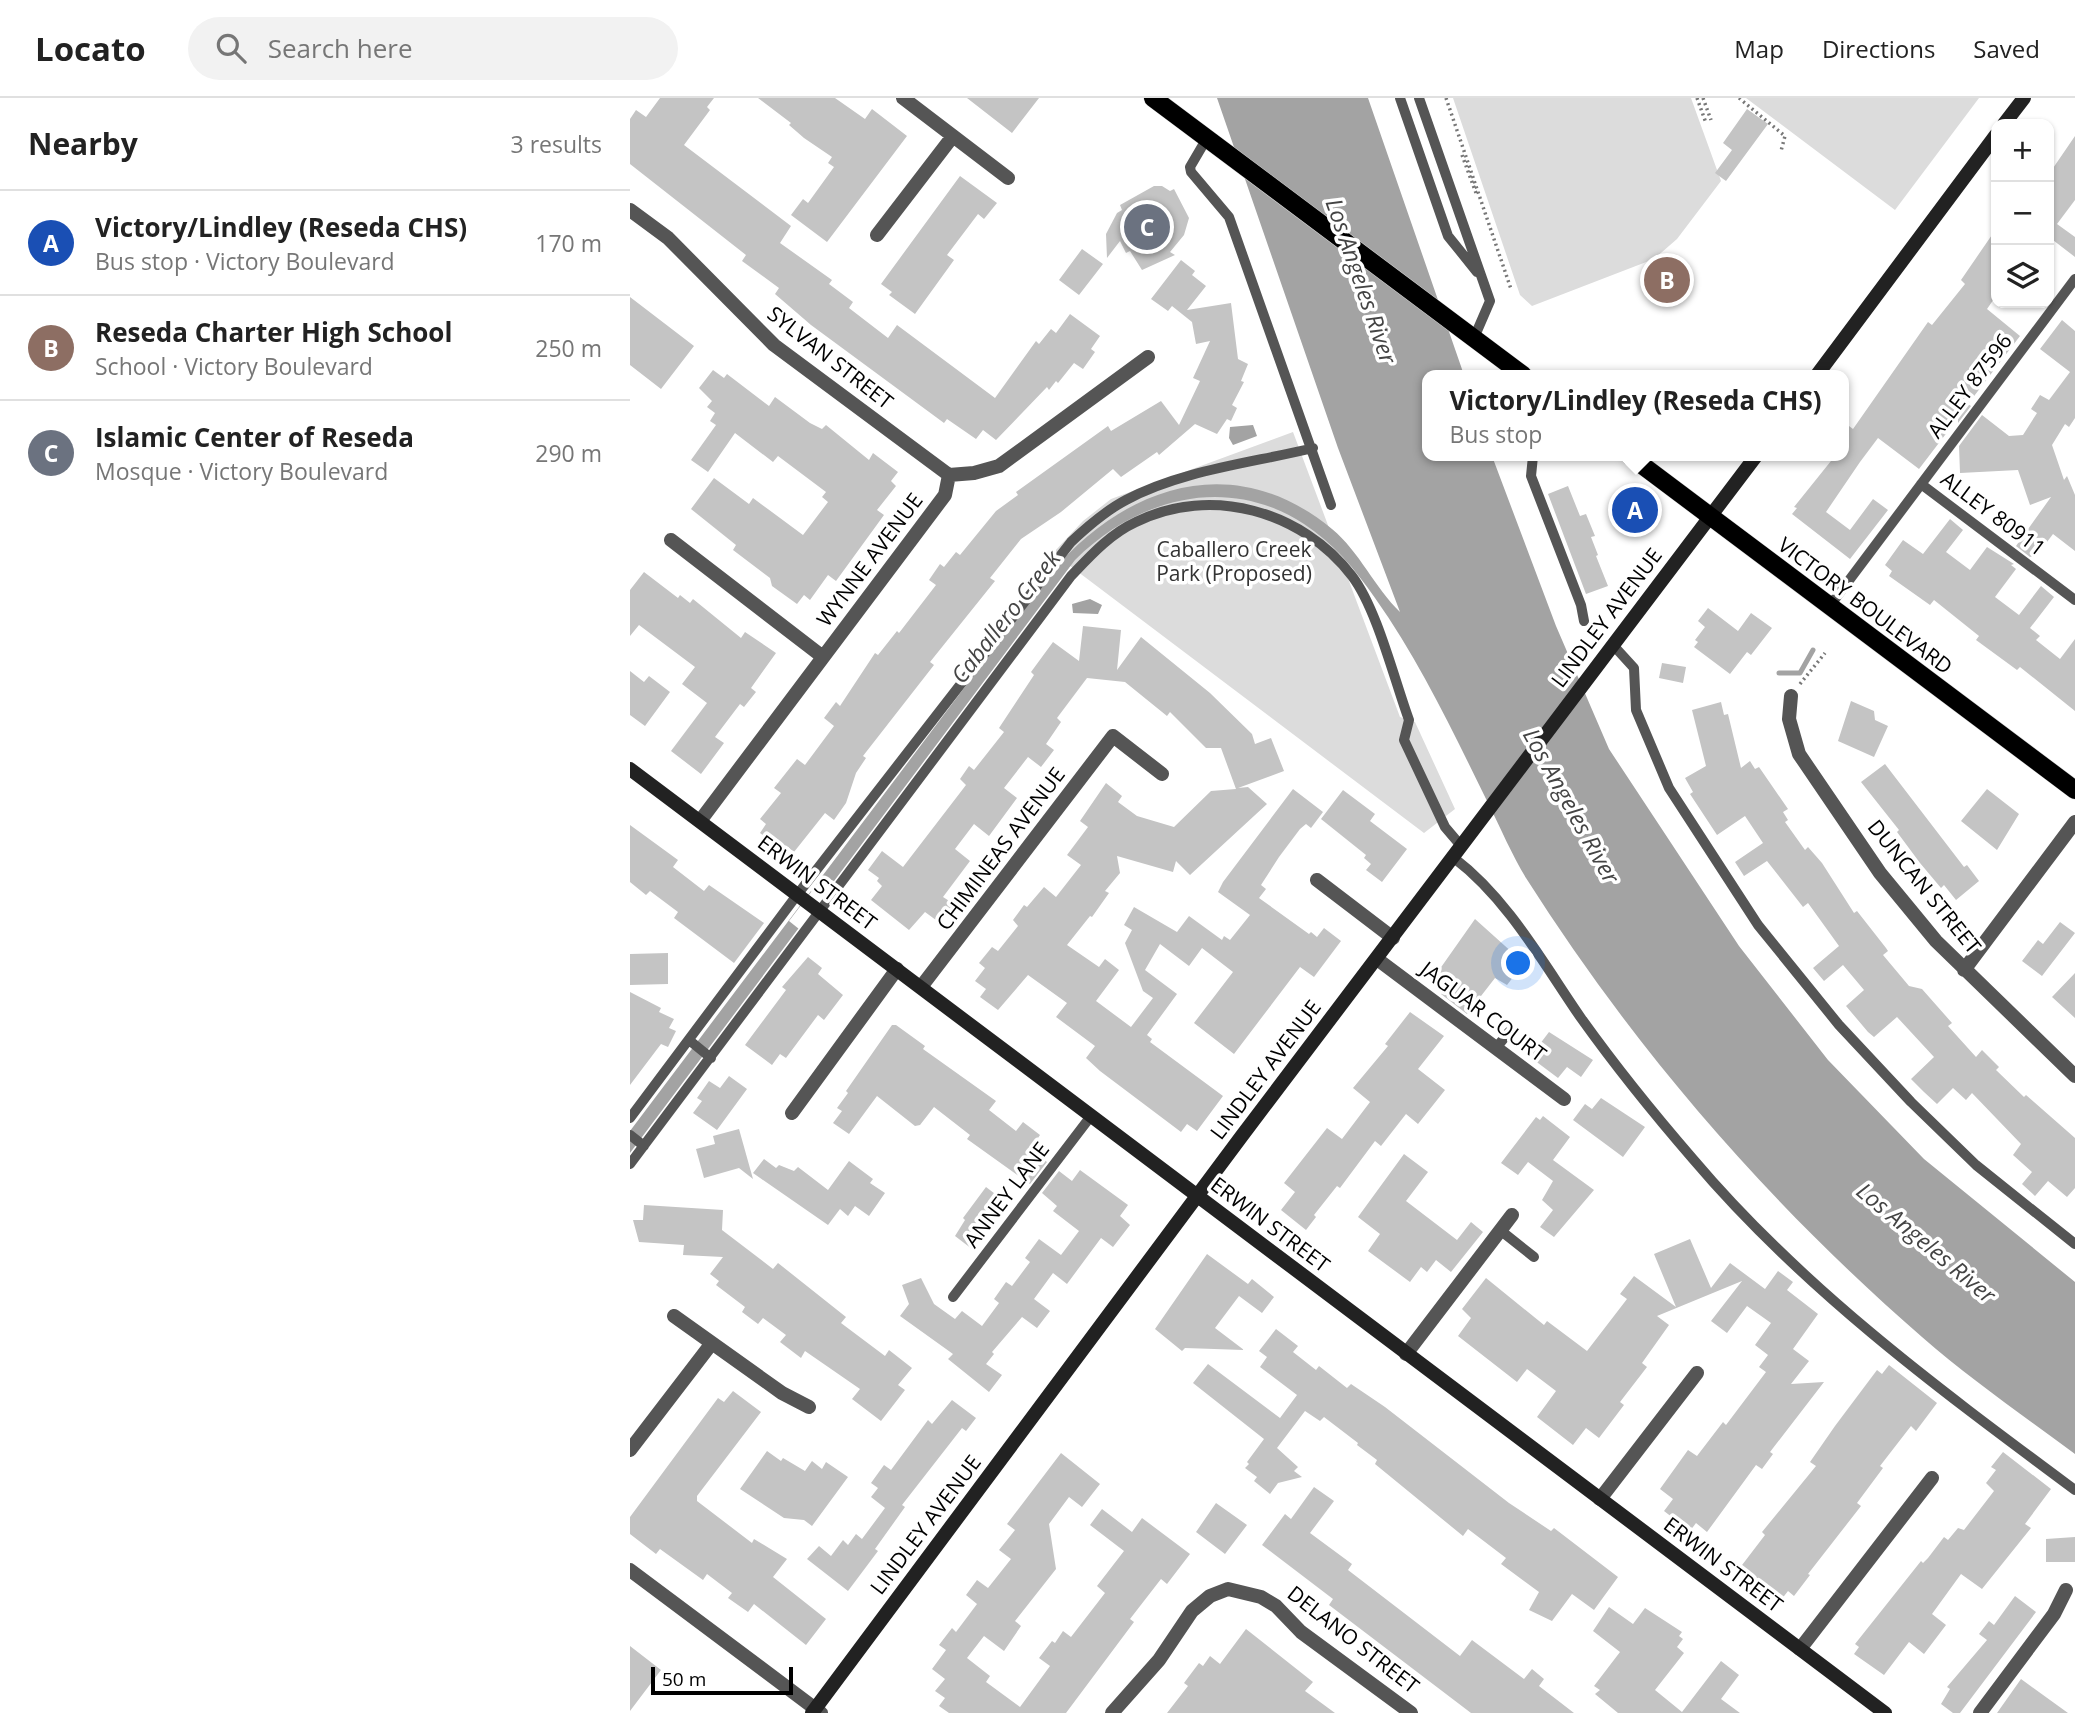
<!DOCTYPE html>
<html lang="en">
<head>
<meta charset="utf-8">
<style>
	:root { --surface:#fff; --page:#f2f2f2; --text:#222; --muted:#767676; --line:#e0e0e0; --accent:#b45309 }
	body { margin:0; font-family:"Open Sans",sans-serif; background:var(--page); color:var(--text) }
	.controls { position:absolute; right:21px; top:21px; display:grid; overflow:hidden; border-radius:14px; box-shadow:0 2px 5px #0004 }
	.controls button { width:63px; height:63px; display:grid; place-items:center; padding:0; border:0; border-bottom:2px solid var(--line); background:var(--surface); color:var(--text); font:35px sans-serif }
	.scale { position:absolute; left:21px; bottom:18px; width:142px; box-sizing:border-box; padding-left:7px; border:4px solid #000; border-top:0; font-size:19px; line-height:24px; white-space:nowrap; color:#000; -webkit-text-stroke:5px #fff; paint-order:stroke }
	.you { position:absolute; left:889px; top:866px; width:24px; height:24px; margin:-18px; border:5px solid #fff; border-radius:50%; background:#1a73e8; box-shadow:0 0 0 10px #1a73e833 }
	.badge { display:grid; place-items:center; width:46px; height:46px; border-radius:50%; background:var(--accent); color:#fff; font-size:23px; font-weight:700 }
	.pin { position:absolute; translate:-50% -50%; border:4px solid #fff; box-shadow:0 2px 7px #0006 }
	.popup { position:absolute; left:792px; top:272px; width:427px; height:91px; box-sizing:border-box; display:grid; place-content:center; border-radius:14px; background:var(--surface); filter:drop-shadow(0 2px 5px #0005); font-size:23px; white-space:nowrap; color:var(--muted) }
	.popup b { font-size:26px; color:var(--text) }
	.popup::after { content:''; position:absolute; left:50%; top:100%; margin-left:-14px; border:14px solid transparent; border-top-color:var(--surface) }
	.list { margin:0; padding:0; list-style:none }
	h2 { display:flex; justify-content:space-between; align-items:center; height:91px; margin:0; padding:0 28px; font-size:30px }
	h2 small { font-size:23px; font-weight:400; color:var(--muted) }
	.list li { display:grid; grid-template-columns:46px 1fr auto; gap:21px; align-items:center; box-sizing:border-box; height:105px; padding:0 28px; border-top:2px solid var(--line) }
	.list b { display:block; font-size:26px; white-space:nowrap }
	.list p { margin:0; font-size:23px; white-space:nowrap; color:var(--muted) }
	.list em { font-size:23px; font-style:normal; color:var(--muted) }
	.icon { flex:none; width:38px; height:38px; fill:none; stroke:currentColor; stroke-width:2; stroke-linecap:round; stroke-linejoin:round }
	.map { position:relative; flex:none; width:1445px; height:1615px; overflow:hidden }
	header { display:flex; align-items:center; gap:42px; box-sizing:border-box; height:98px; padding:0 35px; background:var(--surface); border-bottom:2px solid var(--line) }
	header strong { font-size:33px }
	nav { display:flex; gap:38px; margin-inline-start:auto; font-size:24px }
	.search { width:490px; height:63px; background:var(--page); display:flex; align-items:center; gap:18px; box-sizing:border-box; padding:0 24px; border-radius:38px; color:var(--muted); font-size:26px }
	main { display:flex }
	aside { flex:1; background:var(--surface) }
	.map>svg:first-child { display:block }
</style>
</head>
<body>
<header>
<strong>Locato</strong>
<div class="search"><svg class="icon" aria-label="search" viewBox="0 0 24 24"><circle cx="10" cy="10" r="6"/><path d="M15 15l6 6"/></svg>Search here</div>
<nav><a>Map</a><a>Directions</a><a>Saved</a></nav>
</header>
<main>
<aside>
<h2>Nearby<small>3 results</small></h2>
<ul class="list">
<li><span class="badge" style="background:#1a4fb4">A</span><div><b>Victory/Lindley (Reseda CHS)</b><p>Bus stop · Victory Boulevard</p></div><em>170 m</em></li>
<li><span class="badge" style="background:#8d6e63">B</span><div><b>Reseda Charter High School</b><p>School · Victory Boulevard</p></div><em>250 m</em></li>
<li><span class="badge" style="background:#6b7280">C</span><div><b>Islamic Center of Reseda</b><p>Mosque · Victory Boulevard</p></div><em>290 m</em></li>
</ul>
</aside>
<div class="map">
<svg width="1445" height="1615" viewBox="0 0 1445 1615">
	<rect width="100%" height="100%" fill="#fff"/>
	<path fill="#dcdcdc" d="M823,0H1061L1091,83L1047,141L1024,161L902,208L890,197Z
		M1116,0H1349L1265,112Z
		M663,334L770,619L785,624L825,711L794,735L423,455L453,423L481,401Z"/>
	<path fill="#a3a3a3" d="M587,0H738L834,277H797V358H862L926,528L979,651L1109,848L1198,962L1294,1061L1445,1184V1356C1394,1318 1340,1281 1292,1239C1139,1106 1005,952 896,780C882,757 871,731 859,707C824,636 791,565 745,500C725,471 703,445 674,426C596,375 506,401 445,462L0,1055V1033L420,476C495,387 604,350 702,431C729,453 745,490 770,514L708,350Z
		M623,327L627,338L603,347L599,340L600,329Z
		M460,501L472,507L468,516L443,515L442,506Z"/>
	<path fill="#fff" d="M191,781L201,789L169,831L159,823Z"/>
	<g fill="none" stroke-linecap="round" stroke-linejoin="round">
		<path stroke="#a3a3a3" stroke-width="5" d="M1149,575H1170L1183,552"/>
	</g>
	<path fill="#c4c4c4" d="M30,0H84L77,9L80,12L54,47L161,128L150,145L202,182L199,186L223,204L219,210L258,240L267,227L365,300L406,243L409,246L421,231L426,235L440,216L470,238L461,251L465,254L453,271L444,265L428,285L426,283L419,292L417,289L366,342L353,332L346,341L317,321L314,325L181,227L145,196L149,190L112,163L116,157L0,66V21L6,12L16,19Z
		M128,0H205L235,21L242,11L277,38L197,144L161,117L173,101L178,105L204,69L198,65L202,59L174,40L159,27L161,25Z
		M337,0H409L382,35Z
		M1117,11L1138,26L1096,83L1085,75L1102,52L1093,45Z
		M1445,38V102L1427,126L1445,139V159L1419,139V76Z
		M330,78L367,105L354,121L348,116L317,157L324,162L285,216L259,197L262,194L251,186Z
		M524,88H532L540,93L544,91L559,120L554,137L540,154L545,157L512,172L500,153L496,155L490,143L477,160L476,136L487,115L492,112L490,107Z
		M1366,131V198L1357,211L1390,238L1338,306L1341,308L1328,325V320L1289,371L1248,340L1230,364L1196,414L1220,432L1243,401L1258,412L1220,461L1162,416L1167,410L1164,409L1205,358H1213V336L1219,328L1223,331L1298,224L1302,227L1335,186L1331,182Z
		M452,151L473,166L449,197L429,182Z
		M551,162L565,173L562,177L576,188L557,212L601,205L608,261L618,266L611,283L614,284L602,307L607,310L601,323L597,321L587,336L565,326L529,357L527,354L491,379L483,371L431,414L391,441L360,480L365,483L300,564L304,567L233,658L236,660L226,675L216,705L204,722L195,715L164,754L158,749L155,754L130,735L136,726L130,721L151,695L144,690L167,661L175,667L204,628L194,620L206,604L210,608L245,555L248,557L267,533L269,535L306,487L299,482L310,466L314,469L326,454L330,457L366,413L388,397L386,394L478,328L481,333L531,303L549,327L570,283L563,280L580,243L566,246L562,224L542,208L538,213L521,201Z
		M0,199L64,248L31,291L0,267Z
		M1432,222L1445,233V320L1439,329L1435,326L1422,347L1434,382L1437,378L1445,397V453L1423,436L1408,456L1400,459L1386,448L1421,399L1400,407L1388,372L1330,375L1329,348L1352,317L1379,338L1393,337L1407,315L1401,311L1410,297L1419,302L1440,274L1410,251Z
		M83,272L94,280L97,276L139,308L145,299L180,325L192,331L196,327L239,362L243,355L268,374L261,383L266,388L247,412L254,417L206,483L198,477L180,502L174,497L167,506L142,488L140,480L103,452L106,447L61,411L84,380L119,406L123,400L173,437L198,404L192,399L196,394L148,358L143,364L105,335L78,374L61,362L86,327L80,323L85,315L77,309L82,303L69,290Z
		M938,388L950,418L956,416L965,438L961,439L968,457L966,458L978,488L956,496L918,396Z
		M1320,421L1333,432L1316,454L1340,472L1357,449L1384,466L1381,467L1386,471L1365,499L1389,517L1411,488L1424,499L1400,530L1410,538L1406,542L1430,561L1445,541V613L1390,569L1387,572L1346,542L1349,538L1304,502L1300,507L1259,478L1262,473L1255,467L1273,442L1293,456Z
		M14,474L48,500L50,497L60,505L63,501L111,540L115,534L146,555L121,590L126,594L114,609L110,606L85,639L94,645L71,676L41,653L77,605L52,586L65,569L9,527L0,538V492Z
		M1078,510L1108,533L1121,515L1142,530L1121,557L1117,554L1100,576L1064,549L1068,544L1065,542L1075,529L1068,523Z
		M453,528L491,532L487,572L511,539L580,595L622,636L625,646L641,640L654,673L608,690L618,689L637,706L560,777L546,763L543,774L487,758L490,775L475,793L479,795L462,819L460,818L437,847L469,869L475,861L489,872L466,903L501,929L523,900L513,893L495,845L502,832L494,827L504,809L547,834L559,818L592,842L594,838L600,842L620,817L588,794L593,784L663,691L693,714L681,730L676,726L670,731L649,759L631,787L636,791L629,800L679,836L681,834L687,839L694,830L711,843L684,879L670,869L604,956L564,925L603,874L572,850L559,868L530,846L515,872L547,896L517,937L522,941L520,944L593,998L567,1033L557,1026L551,1034L470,973L456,960L465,948L426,919L437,905L398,877L368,912L350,899L356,891L345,883L355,870L349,865L362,849L368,853L388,828L383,822L394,807L397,809L414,789L426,799L451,767L437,757L458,729L450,723L476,685L492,698L488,704L507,718L544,729L581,693L606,691L591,650H576L540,614L537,618L495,584L457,580L427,620L431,624L416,646L424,652L411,669L398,659L374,690L387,700L359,738L344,726L325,751L340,763L313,799L324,806L310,825L295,814L279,832L241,802L252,788L247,783L249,780L238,772L252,753L273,769L336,687L330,681L339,668L344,672L374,634L369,630L404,577L401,574L423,544L449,563Z
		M1032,565L1056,569L1053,585L1029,580Z
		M0,573L14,584L19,578L40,594L15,628L0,617Z
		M1221,603L1244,613L1245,622L1258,628L1244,659L1208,643Z
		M1091,604L1094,617L1098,616L1111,670L1120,663L1125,671L1129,669L1158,711L1153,714L1158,722L1155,724L1175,752L1178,749L1192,765L1224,815L1227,813L1256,850L1258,853L1253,857L1279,888L1292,891L1322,925L1318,928L1346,959L1352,952L1369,969L1366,972L1394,999L1396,997L1445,1040V1090L1437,1099L1418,1083L1405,1098L1392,1086L1402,1074L1383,1057L1391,1046L1342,995L1336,1002L1323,990L1307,1006L1294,994L1281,981L1304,959L1267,919L1244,939L1238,934L1216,908L1234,892L1213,867L1194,883L1183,870L1209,848L1178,805L1173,809L1137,763L1114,778L1105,764L1133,745L1115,718L1087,737L1060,696L1063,694L1055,680L1076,668L1062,612Z
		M1255,666L1334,769L1337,767L1349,783L1326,802L1314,787L1311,790L1290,765L1267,734L1269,732L1231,684Z
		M1357,691L1389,716L1367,752L1331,723Z
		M713,692L745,716L740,723L777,751L752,784L736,772L741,766L734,760L736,757L691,721Z
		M0,727L48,762L43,769L74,793L79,787L134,825L104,865L44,820L48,814L20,793L16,797L0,784Z
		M845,821L894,865L877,887L865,880L837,916L811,896L820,885L807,875Z
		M1430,824L1445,835L1412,878L1392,863L1408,842L1413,846Z
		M38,855V886L0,887V856Z
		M178,859L192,870L188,876L213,897L194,922L188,917L156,960L150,956L142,967L115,947L156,892L152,889Z
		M1445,875V920L1422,899Z
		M0,894L31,910L29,914L44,921L39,930L46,933L38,949L31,946L0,987Z
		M780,914L814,938L788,971L815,992L788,1026L776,1016L751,1048L745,1043L710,1090L707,1088L684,1117L686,1119L676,1132L651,1112L665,1094L654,1085L697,1030L712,1041L740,1004L723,990L758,948L755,946Z
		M262,927H266L295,948L293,951L366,1003L359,1012L386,1033L393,1024L410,1037L406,1043L419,1053L413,1061L417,1064L400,1086L337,1041L340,1037L304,1009L290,1027L285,1028L247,998L219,1036L203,1025L212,1013L207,1010L218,995L216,993Z
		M919,934L963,962L951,979L937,969L928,980L900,959Z
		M99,978L117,991L87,1032L63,1015L72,1003L67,1000L79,983L90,990Z
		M971,1000L1015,1029L993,1059L943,1022L955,1006L962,1011Z
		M913,1018L940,1039L923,1062L964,1092L924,1139L910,1129L923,1112L912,1102L923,1083L898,1064L888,1077L871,1065L906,1019L910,1022Z
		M109,1031L123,1081L109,1070L74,1080L66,1051L85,1046L83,1038Z
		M774,1056L798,1074L776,1103L827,1142L841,1124L853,1134L821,1174L806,1162L797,1174L791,1169L780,1184L738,1153L750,1136L728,1119Z
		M134,1061L146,1070L149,1067L164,1073L168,1069L198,1092L219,1063L243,1081L240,1085L255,1095L239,1118L225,1108L218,1118L210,1111L198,1127L123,1075Z
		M450,1072L498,1107L490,1118L500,1127L483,1149L471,1140L437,1186L423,1175L404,1201L420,1213L407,1230L392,1219L362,1254L364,1256L356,1266L372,1277L359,1294L318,1261L323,1256L270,1218L279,1206L272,1187L291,1180L304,1206L325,1221L332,1213L352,1228L369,1205L364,1201L376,1184L382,1188L400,1164L395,1160L409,1141L431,1157L449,1133L423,1113L427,1108L412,1095L429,1073L442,1083Z
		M356,1089L377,1105L342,1151L325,1138L335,1122L333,1120Z
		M14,1107L93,1112L92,1132L143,1171L148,1165L216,1219L211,1225L255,1258L259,1252L282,1270L268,1287L275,1292L251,1323L222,1301L230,1291L175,1253L171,1260L150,1244L156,1237L133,1220L128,1226L112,1214L115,1209L86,1187L89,1183L80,1176L93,1159L53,1157L54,1147L9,1144L3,1122H13Z
		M1060,1141L1081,1190L1100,1165L1135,1191L1148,1173L1163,1184L1157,1192L1188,1216L1163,1251L1179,1263L1161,1286L1194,1284L1140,1354L1143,1356L1132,1371L1126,1367L1077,1434L1066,1425L1060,1433L1034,1413L1043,1401L1030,1391L1058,1352L1067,1358L1093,1324L1096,1327L1136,1274L1129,1269L1138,1257L1125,1247L1141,1225L1117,1208L1097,1235L1081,1223L1112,1183L1027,1218L1039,1227L1012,1265L1017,1269L990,1304L994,1307L969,1340L956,1330L943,1347L907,1319L926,1293L897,1271L887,1284L828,1238L841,1220L832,1211L856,1180L914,1227L917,1223L957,1253L997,1201L990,1196L1004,1178L1046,1209L1024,1156Z
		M577,1156L618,1186L622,1181L644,1199L632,1215L609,1198L585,1230L614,1252L555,1250L552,1253L525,1231Z
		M646,1231L668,1248L663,1254L686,1272L689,1268L717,1290L721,1286L755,1309L879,1405L921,1433L924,1430L988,1479L964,1512L942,1496L922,1523L899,1512L909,1494L871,1466L876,1460L838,1431L833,1438L745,1366L747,1362L727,1347L728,1345L694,1319L690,1323L675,1313L647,1350L668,1369L664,1373L672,1379L648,1385L640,1396L624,1383L627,1379L615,1370L619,1366L617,1364L634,1341L563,1285L578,1266L650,1320L667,1297L630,1269L637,1259L629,1253Z
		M1259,1267L1307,1305L1286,1333L1281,1328L1250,1368L1253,1370L1227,1405L1231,1408L1178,1476L1180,1477L1164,1498L1158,1493L1151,1502L1109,1471L1135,1437L1132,1434L1186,1368L1180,1364L1205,1328L1247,1272L1252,1276Z
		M103,1293L131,1314L67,1398V1403L122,1445L124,1441L157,1461L143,1479L196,1521L176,1547L124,1506L118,1514L98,1500L102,1495L77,1476L73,1482L30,1451L26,1456L0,1436V1419L88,1300L94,1304Z
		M322,1302L346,1320L336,1333L332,1330L272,1407L275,1409L245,1451L248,1453L218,1493L177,1461L189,1448L201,1458L213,1442L218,1447L226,1436L232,1441L255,1410L241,1399L248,1390L241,1385L254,1367L261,1372L298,1322L302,1326Z
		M137,1353L151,1363L153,1360L175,1373L182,1363L192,1371L196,1364L218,1379L182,1428L174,1422L154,1420L110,1391Z
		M1373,1354L1421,1391L1395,1426L1401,1430L1352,1491L1331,1476L1302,1516L1316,1527L1294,1556L1279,1544L1254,1577L1224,1556L1229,1549L1225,1546L1291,1463L1293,1465L1298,1460L1314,1439L1318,1442L1328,1430L1334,1432L1364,1393L1356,1385L1366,1372L1361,1369Z
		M431,1355L470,1386L452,1409L439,1399L419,1426L426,1471L385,1523L391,1528L374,1553L354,1538L337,1560L360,1578L356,1584L390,1609L420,1568L409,1560L422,1543L425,1545L433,1533L441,1539L475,1495L467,1488L494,1453L460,1427L472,1411L502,1434L512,1420L560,1456L537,1486L531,1481L500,1521L504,1524L436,1615H319L309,1608L315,1600L305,1593L315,1581L302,1571L316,1552L309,1547L322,1530L326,1534L347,1506L336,1497L347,1482L358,1490L381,1461L369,1452L385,1432L377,1426Z
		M684,1389L704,1403L680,1435L722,1466L718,1472L830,1558L842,1542L894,1581L902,1571L914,1581L909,1588L944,1615H841L699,1507L703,1501L632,1447L655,1416L661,1421Z
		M586,1405L617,1427L595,1456L566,1434Z
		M1445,1439V1464H1416V1441Z
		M1385,1498L1406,1514L1330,1615H1323L1311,1606L1320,1591L1317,1589L1357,1542L1349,1536L1359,1523L1364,1527Z
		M979,1509L1003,1526L1015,1510L1052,1534L1049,1538L1053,1541L1047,1549L1054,1555L1025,1592L1052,1614L1091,1563L1109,1577L1091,1601L1110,1615H988L965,1596L970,1592L964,1588L990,1554L963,1533Z
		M616,1531L683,1584L675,1593L705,1615H537L558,1588L554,1585L569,1565L573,1568L580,1558L590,1566Z
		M0,1548L31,1572L0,1613Z
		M1391,1581L1438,1615H1367Z"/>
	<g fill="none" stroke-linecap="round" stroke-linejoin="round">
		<g stroke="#dbdbdb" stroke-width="19">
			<path id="primary" d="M523,0L893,277
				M1000,358L1445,692"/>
		</g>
		<path stroke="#777" stroke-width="3.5" stroke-dasharray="2 3.5" stroke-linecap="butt" d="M816,0L881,191
			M1067,0L1076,25
			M1073,0L1081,22
			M1109,0L1155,38L1151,53
			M832,57L846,95
			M1170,586L1195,555"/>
		<path stroke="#555" stroke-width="10" d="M770,0L818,138L847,174
			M789,0L860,203L844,240
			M577,40L560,69L561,74L599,119L701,407
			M903,358L901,378L951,507L954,523
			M1291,386L1445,502
			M1199,509L1445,181
			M983,547L1004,570L1006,612L1039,690L1128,827L1209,927L1281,1004L1346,1067L1445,1146
			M824,760C878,801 913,865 951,920C986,969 1024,1016 1063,1061C1173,1191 1309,1291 1445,1392
			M59,942L81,960
			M866,950L879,934
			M0,1020L167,797L441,444C458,428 475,413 496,402C552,372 622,365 683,350
			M0,1037L14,1048
			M0,1066L441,478C461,457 480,436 506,424C581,387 672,413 722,478C747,511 764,581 779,622L774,642L815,729L832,749
			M870,1132L904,1159
			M323,1199L461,1018"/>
		<path stroke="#555" stroke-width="14" d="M273,0L378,80
			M0,112L38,140L144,247L319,377
			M247,137L323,38
			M319,377L344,375L369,368L518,259
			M41,442L193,559
			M1161,598L1159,621L1169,656L1250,775L1306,843L1445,978
			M70,723L315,397L319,377
			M687,782L763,840
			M747,861L934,1001
			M1334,872L1445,724
			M291,889L483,638L532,676
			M162,1015L267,871
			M44,1218L152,1295L179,1309
			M776,1256L882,1117
			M0,1352L82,1245
			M970,1401L1067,1275
			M0,1472L191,1615
			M1170,1551L1302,1380
			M482,1615L529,1562L562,1513L580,1498L598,1491L631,1499L646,1508L671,1534L781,1615
			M1350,1615L1424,1516L1436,1492"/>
		<path stroke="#222" stroke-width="14" d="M1374,26L1394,0
			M1187,277L1366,37
			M0,671L1255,1615
			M182,1615L611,1039L1126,358"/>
		<use href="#primary" stroke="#000" stroke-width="18"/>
	</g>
	<g text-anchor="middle" stroke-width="7" stroke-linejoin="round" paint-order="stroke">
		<g font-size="21" fill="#000" stroke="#fff">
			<text transform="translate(200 260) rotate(38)" y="7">SYLVAN STREET</text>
			<text transform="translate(1340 288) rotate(-53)" y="7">ALLEY 87596</text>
			<text transform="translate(1363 416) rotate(37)" y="7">ALLEY 80911</text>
			<text transform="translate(240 462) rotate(-53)" y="7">WYNNE AVENUE</text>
			<text transform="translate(1235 508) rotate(37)" y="7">VICTORY BOULEVARD</text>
			<text transform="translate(977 520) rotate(-53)" y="7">LINDLEY AVENUE</text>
			<text transform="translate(371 751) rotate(-53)" y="7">CHIMINEAS AVENUE</text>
			<text transform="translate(187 785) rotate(37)" y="7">ERWIN STREET</text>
			<text transform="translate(1294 789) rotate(51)" y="7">DUNCAN STREET</text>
			<text transform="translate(853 914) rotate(37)" y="7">JAGUAR COURT</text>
			<text transform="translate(636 972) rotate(-53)" y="7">LINDLEY AVENUE</text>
			<text transform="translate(377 1097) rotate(-53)" y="7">ANNEY LANE</text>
			<text transform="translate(640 1127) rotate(37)" y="7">ERWIN STREET</text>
			<text transform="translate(296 1427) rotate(-53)" y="7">LINDLEY AVENUE</text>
			<text transform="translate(1093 1467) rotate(37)" y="7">ERWIN STREET</text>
			<text transform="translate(723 1542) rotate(38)" y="7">DELANO STREET</text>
		</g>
		<g font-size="21" fill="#333" stroke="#fff">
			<text x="604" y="459">Caballero Creek<tspan x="604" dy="24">Park (Proposed)</tspan></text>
		</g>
		<g font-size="23" font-style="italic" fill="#444" stroke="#fff">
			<text transform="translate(731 183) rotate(71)" y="8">Los Angeles River</text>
			<text transform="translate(376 519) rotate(-52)" y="8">Caballero Creek</text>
			<text transform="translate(941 708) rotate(61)" y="8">Los Angeles River</text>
			<text transform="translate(1296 1145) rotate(40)" y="8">Los Angeles River</text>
		</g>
	</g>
</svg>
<div class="controls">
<button>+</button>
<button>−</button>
<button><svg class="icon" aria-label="layers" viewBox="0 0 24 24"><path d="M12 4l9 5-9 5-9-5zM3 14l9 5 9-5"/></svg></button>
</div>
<div class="scale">50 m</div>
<div class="you"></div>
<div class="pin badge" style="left:1005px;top:412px;background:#1a4fb4">A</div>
<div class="popup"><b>Victory/Lindley (Reseda CHS)</b>Bus stop</div>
<div class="pin badge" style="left:1037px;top:182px;background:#8d6e63">B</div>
<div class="pin badge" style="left:517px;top:129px;background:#6b7280">C</div>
</div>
</main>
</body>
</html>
